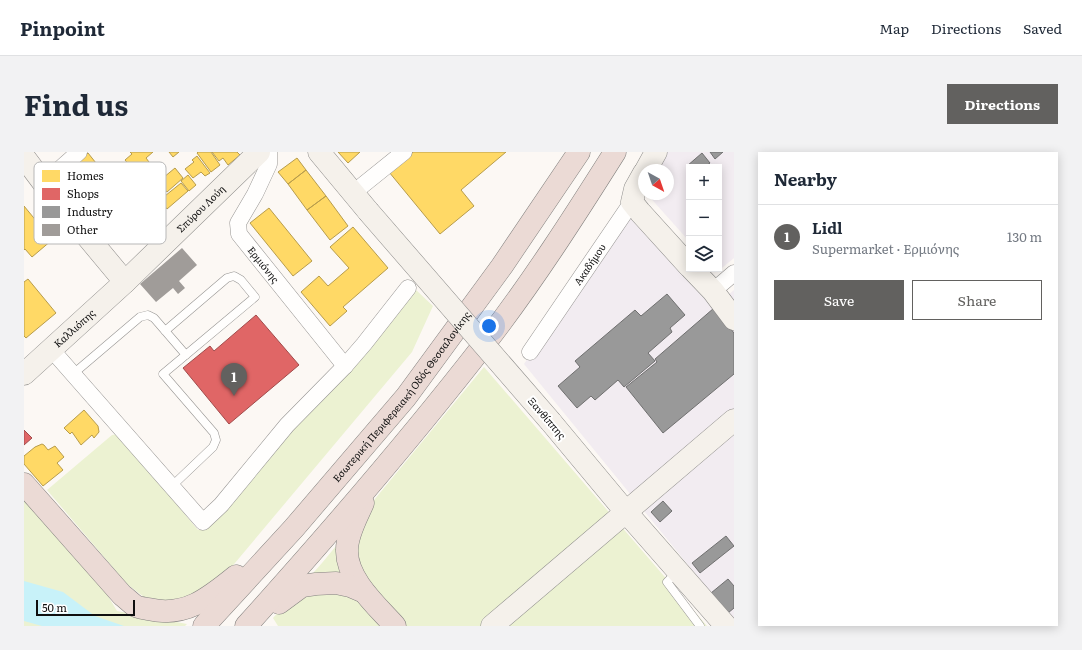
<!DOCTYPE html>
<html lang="en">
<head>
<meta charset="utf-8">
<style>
	:root { --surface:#fff; --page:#f2f2f3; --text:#1f2937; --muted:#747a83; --line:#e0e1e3; --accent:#62615f }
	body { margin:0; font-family:Literata,serif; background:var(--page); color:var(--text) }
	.controls { position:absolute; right:12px; top:12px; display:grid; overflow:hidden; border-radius:0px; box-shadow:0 2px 10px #0003 }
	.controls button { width:36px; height:36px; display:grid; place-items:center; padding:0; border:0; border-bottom:1px solid var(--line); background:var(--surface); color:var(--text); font:20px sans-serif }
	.compass { position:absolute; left:614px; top:12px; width:36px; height:36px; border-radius:50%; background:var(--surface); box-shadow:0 2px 10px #0003; rotate:140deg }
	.scale { position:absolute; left:12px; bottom:10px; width:99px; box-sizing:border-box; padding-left:4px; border:2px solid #0f0f0f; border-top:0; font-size:11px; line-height:14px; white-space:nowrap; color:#0f0f0f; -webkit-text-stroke:3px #fff; paint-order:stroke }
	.you { position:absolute; left:465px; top:174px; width:14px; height:14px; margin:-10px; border:3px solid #fff; border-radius:50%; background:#1a73e8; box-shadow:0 0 0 6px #1a73e833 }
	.badge { display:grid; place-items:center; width:26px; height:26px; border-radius:50%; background:var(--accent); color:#fff; font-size:13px; font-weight:700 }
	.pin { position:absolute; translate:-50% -33px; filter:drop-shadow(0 1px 2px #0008) }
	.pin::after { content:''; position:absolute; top:21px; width:14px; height:12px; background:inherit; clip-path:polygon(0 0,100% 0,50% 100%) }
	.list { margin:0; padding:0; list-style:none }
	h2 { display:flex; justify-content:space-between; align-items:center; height:52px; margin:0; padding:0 16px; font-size:17px }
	h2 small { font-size:13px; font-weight:400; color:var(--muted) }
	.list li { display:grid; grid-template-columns:26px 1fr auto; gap:12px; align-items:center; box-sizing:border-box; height:64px; padding:0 16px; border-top:1px solid var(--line) }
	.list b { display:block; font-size:15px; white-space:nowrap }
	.list p { margin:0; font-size:13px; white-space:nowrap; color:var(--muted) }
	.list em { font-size:13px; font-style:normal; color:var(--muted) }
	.actions { display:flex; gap:8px; padding:12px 16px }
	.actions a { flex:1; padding:9px 0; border:1px solid var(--accent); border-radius:0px; text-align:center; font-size:14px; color:var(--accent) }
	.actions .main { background:var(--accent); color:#fff }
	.icon { flex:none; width:22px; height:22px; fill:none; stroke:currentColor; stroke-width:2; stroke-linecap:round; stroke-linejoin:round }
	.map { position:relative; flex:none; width:710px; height:474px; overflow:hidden; border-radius:0px }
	header { display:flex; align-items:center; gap:24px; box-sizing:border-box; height:56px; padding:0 20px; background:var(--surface); border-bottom:1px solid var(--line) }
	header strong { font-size:19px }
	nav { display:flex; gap:22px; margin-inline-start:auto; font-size:14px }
	.intro { display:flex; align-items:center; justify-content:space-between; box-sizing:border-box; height:96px; padding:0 24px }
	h1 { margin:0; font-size:28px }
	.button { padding:10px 18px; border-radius:0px; background:var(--accent); color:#fff; font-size:14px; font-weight:700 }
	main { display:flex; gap:24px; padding:0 24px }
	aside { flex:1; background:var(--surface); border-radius:0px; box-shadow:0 2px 10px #0003 }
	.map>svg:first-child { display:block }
</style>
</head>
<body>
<header>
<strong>Pinpoint</strong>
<nav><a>Map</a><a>Directions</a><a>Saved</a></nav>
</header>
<div class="intro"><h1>Find us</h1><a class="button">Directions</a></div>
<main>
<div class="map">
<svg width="710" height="474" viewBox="0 0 710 474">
	<rect width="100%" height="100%" fill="#fcf8f4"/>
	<path fill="#f2ecf1" d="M642,0H710V106L693,120L690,117H695V15H665V89L623,42H644V18H632Z
		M602,62L689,156L710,138V469L500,212Z"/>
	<path fill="#ecf2d2" d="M391,137L409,154L388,200L195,430L174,444L145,450L120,445L103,432L23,338L88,283L94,282L174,378L192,365Z
		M460,215L683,474H254L249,466L298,411Z
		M0,338L81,439L93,459L163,472L161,474H0Z"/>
	<path fill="#c8f2f9" d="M0,429L39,440L71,464L100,474H18L0,469Z"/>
	<path fill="#ffd966" stroke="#b79c4c" d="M106,0H129L122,6L128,14L115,25L101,8L108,2Z
		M145,0H155L149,5Z
		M174,0H187L196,13L187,20L173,1Z
		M188,0H213L216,3L204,13L199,6L195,9Z
		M314,0H336L324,11Z
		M389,0H482L437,38L450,54L416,82L365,20Z
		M64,1L80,21L78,22L81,24L82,23L86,28L67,43L45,17Z
		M173,4L186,21L181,24L177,20L169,26L161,17L170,10L168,8Z
		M273,6L282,18L264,32L254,20Z
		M151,16L159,26L143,40L134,30Z
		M282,18L302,44L283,58L264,32Z
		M164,23L172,33L165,39L157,29Z
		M157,31L164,39L143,57L136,48Z
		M302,44L324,74L306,88L283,58Z
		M0,54L28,88L8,105L1,97L0,98Z
		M245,56L288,109L269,124L226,71Z
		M329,75L364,116L319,155L323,159L306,174L277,140L295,124L304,134L325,116L306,95Z
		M4,127L32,161L2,186L0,184V130Z
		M60,258L74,274L75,280L70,286L68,283L57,293L48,280L46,282L40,276Z
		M18,292L20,293L24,298L31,294L40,305L33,311L39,318L19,334L0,312V304L11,295Z"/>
	<path fill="#e06666" stroke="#a14c4c" d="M232,163L275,213L205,272L159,216L186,194L190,199Z
		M0,278L8,286L0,293Z"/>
	<path fill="#999" stroke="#707070" d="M686,0H699L691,7Z
		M678,1L686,11L681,15H665V16L663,14Z
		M643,142L661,163L646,176L648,180L624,201L631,209L600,235L594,228L571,248L567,244L553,256L534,234L556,215L551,209L611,158L617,164Z
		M690,156L710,181V222L639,281L602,235L633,210L631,207Z
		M639,349L648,359L636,370L627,360Z
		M702,384L710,394L676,421L668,411Z
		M704,427L710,434V456L704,461L687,441Z"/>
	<path fill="#a09c99" d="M158,96L173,113L155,129L161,136L154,142L149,136L132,150L116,132Z"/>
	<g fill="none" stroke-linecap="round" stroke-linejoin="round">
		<g stroke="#969492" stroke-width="9">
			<path id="lane" d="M141,179L203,126L210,124L217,128L231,145L139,222L190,281L192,288L189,295L148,334
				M49,222L116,165L124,163L130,166L162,203
				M654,419L643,430L676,474"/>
		</g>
		<g stroke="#969492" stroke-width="17">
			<g id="street">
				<path id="s1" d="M245,0V12L231,42L214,71L215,82L321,214"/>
				<path d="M20,31L55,0"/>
				<path d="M329,41L380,0"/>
				<path d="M689,139L710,121"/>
				<path d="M27,197L179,370L197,353L263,273L321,214L340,192L384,136"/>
				<path id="s2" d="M506,200L608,50"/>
			</g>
		</g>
		<g stroke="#8c8b89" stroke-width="23">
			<g id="secondary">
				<path d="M295,0L344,59"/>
				<path d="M0,5L27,41L101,130"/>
				<path d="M622,18L632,0"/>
				<path d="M620,21L611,37L608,50L616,60L665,114"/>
				<path d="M668,117L689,139L710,167"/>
				<path id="s3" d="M0,222L101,130L235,0"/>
				<path d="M527,270L602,360L702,474"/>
				<path d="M468,474L710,268"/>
			</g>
		</g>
		<g stroke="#83817f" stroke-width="23">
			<g id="highway">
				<path d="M0,332L98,443C102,446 106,450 110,453C114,456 120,456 124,457C161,466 185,446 212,424"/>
				<path d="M339,351C333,365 323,382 323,398C322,427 353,454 371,474"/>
				<path d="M255,451L278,434L292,432L312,431L326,434L340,440"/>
				<path id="s4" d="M180,474L270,376L382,245L478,114L555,0"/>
				<path d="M222,474C305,382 386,288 462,190C509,129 550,65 591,0"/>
			</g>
		</g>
		<use href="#lane" stroke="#fffefd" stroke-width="8"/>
		<use href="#street" stroke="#fffefd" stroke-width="16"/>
		<use href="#secondary" stroke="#f5f1eb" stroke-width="22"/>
		<use href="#highway" stroke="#ebdad5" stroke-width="22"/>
		<g stroke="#8c8b89" stroke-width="23" stroke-linecap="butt">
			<path id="secondary-bridge" d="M344,59L527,270"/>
		</g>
		<use href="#secondary-bridge" stroke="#f5f1eb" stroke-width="22"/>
	</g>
	<g text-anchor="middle" stroke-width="4" stroke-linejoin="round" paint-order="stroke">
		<g font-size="10" fill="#0f0f0f" stroke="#fff">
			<text dy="4" stroke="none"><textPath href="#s3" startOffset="242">Σπύρου Λούη</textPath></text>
			<text dy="4" stroke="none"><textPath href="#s2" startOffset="106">Ακαδήμου</textPath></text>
			<text dy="4" stroke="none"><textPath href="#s1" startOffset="129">Ερμιόνης</textPath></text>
			<text dy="4" stroke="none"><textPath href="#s3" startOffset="68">Καλλιόπης</textPath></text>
			<text dy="4" stroke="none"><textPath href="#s4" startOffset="303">Εσωτερική Περιφερειακή Οδός Θεσσαλονίκης</textPath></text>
			<text transform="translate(523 266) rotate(49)" y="4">Ξανθίππης</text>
		</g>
	</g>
	<rect x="10" y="10" width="132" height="82" rx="6" fill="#fff" stroke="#b7b7b7" stroke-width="1"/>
	<rect x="18" y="18" width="18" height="12" fill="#ffd966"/>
	<rect x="18" y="36" width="18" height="12" fill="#e06666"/>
	<rect x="18" y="54" width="18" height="12" fill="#999"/>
	<rect x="18" y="72" width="18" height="12" fill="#a09c99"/>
	<g font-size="11" fill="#0f0f0f">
		<text x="43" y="28">Homes</text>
		<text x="43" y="46">Shops</text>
		<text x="43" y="64">Industry</text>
		<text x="43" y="82">Other</text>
	</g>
</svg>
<div class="controls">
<button>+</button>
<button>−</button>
<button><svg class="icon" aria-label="layers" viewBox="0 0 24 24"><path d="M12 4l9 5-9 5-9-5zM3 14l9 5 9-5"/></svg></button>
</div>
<svg class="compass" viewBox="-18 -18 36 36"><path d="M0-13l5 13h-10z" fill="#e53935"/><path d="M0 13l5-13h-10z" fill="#747a83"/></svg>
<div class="scale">50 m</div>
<div class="you"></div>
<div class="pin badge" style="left:210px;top:244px">1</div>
</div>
<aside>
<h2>Nearby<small></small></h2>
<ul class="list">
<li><span class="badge">1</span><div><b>Lidl</b><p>Supermarket · Ερμιόνης</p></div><em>130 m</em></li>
</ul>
<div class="actions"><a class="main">Save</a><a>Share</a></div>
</aside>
</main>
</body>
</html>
